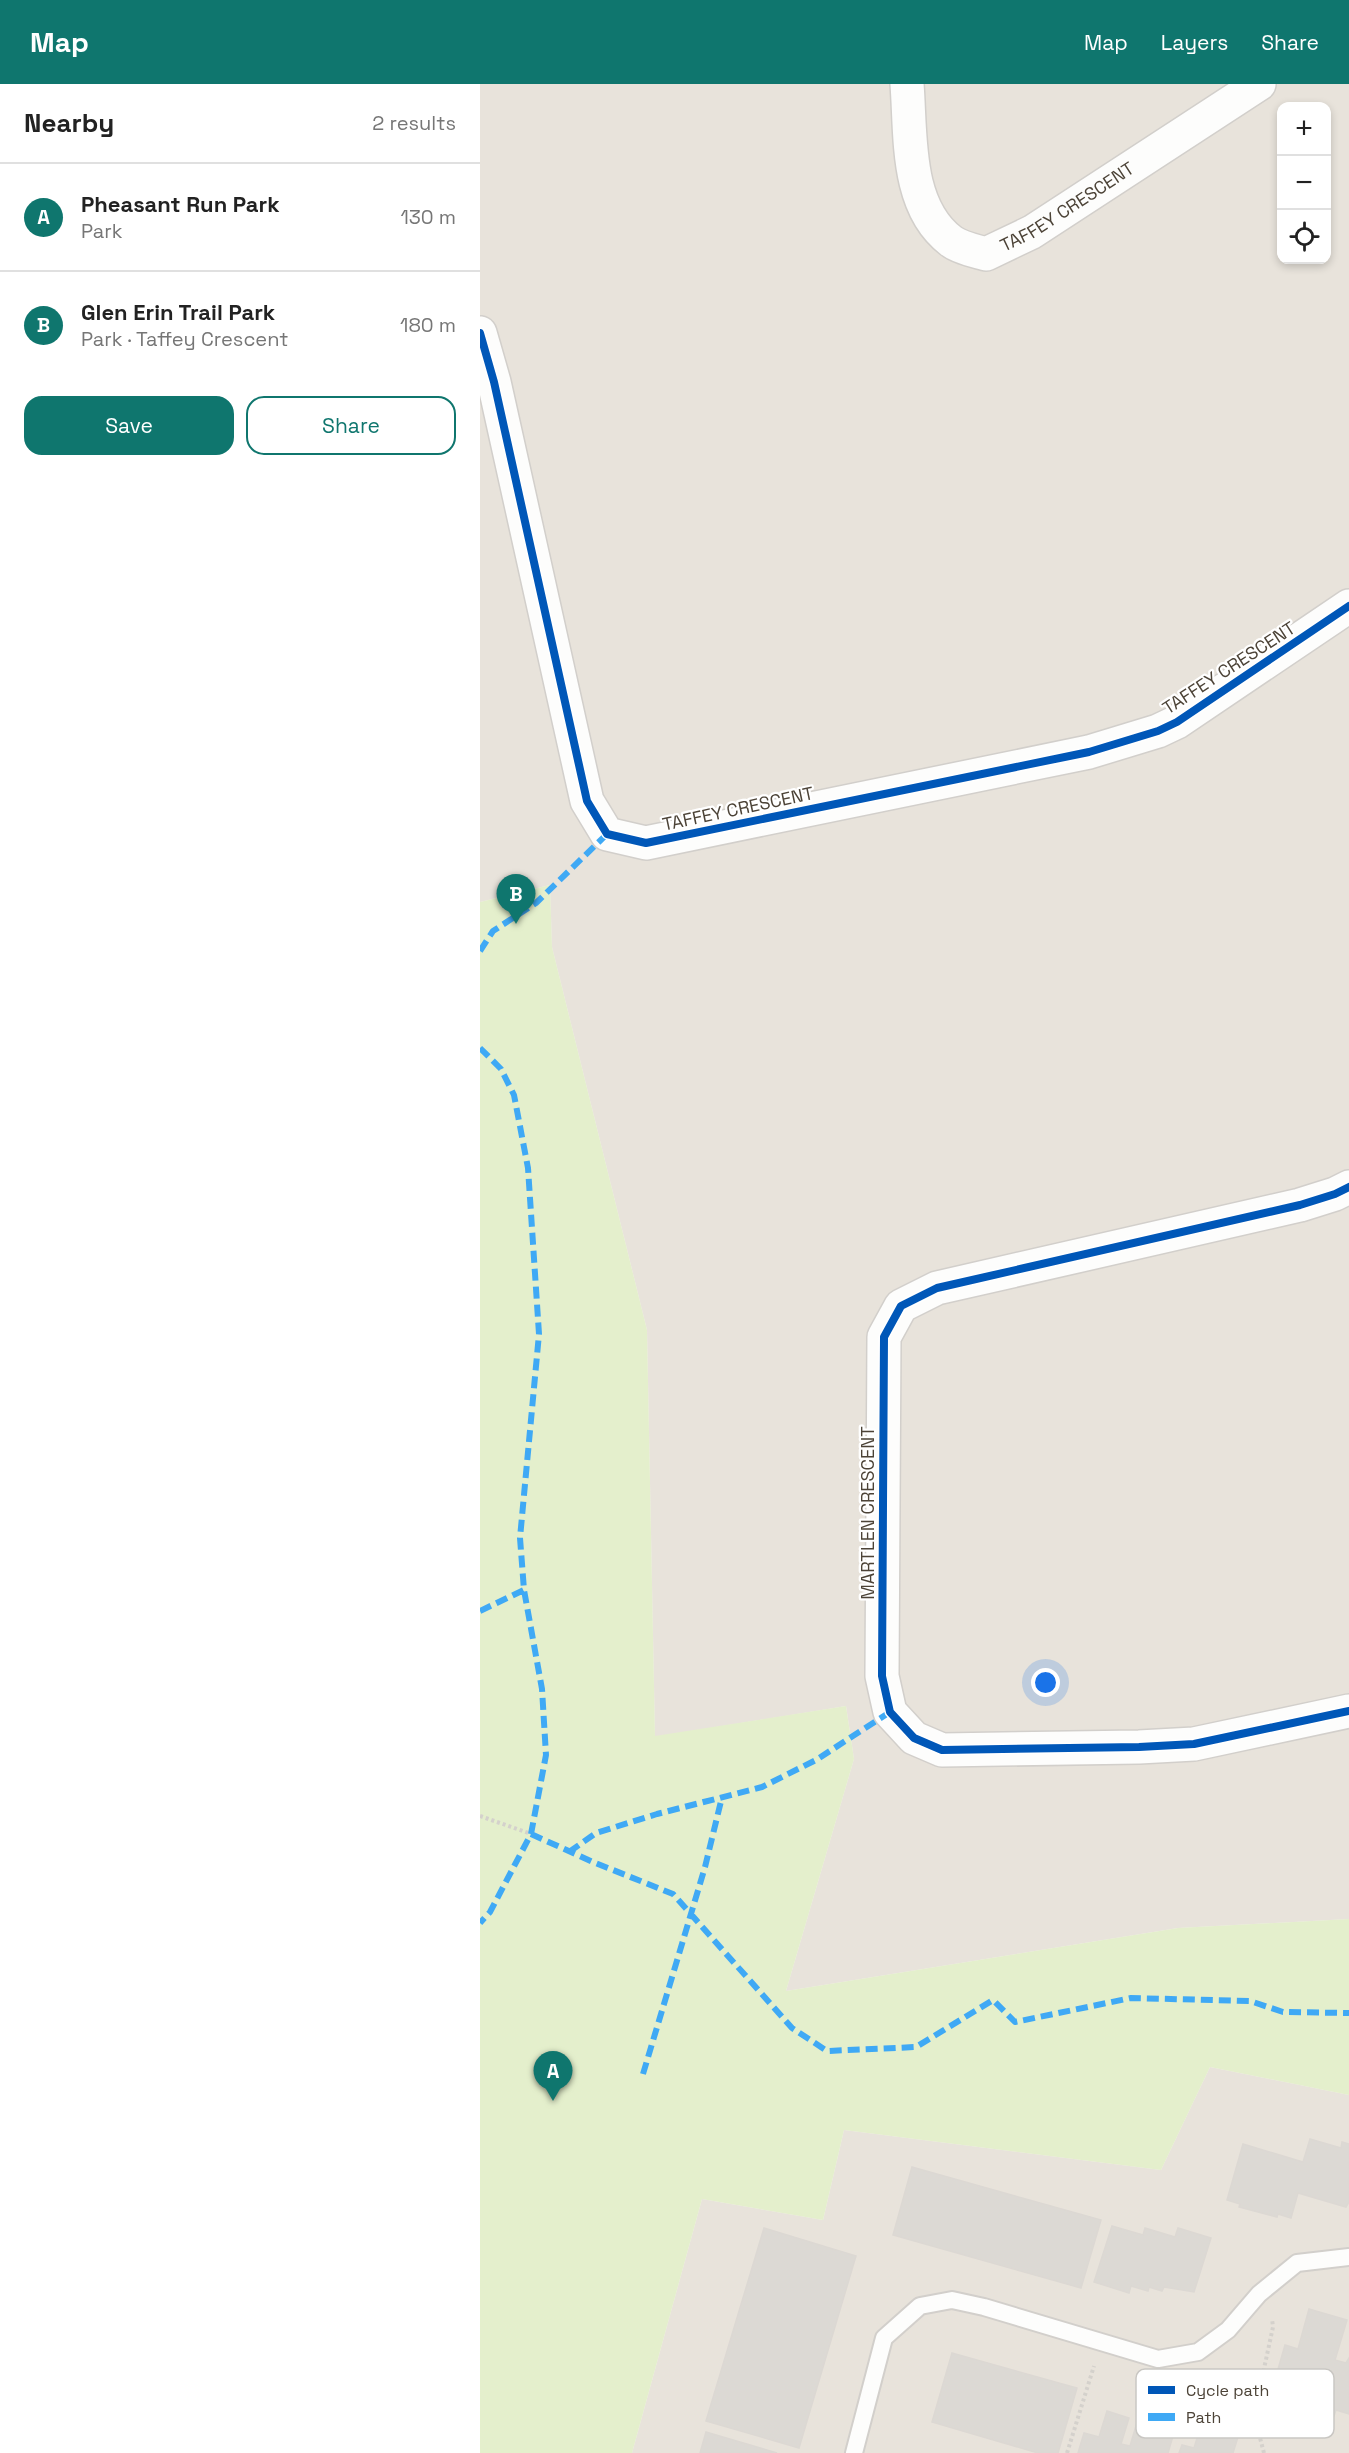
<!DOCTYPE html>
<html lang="en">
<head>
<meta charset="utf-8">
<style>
	:root { --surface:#fff; --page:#f2f2f2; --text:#222; --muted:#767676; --line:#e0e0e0; --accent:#0f766e }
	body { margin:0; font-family:"Space Grotesk",sans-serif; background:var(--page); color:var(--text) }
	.controls { position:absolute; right:18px; top:18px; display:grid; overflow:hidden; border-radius:12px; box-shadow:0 3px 9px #0003 }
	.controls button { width:54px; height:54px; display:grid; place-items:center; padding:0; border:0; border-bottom:2px solid var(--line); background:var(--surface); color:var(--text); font:30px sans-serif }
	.you { position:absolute; left:566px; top:1599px; width:21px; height:21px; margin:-15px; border:4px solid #fff; border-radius:50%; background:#1a73e8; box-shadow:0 0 0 9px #1a73e833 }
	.badge { display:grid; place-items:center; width:39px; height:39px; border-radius:50%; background:var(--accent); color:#fff; font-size:20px; font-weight:700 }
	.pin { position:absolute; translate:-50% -50px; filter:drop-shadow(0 2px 3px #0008) }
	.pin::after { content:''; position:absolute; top:32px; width:21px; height:18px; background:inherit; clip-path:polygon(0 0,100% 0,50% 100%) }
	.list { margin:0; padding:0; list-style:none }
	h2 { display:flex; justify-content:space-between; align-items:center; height:78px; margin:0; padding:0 24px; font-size:26px }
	h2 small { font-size:20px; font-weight:400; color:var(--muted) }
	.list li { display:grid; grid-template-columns:39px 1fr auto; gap:18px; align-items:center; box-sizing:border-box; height:108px; padding:0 24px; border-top:2px solid var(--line) }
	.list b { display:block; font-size:22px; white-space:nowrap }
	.list p { margin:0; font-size:20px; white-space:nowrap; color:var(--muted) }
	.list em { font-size:20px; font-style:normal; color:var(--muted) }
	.actions { display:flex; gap:12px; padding:18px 24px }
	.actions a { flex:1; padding:14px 0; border:2px solid var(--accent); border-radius:18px; text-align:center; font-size:21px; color:var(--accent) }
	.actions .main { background:var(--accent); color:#fff }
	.icon { flex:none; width:33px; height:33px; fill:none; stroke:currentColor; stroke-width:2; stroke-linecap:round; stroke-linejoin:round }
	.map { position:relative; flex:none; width:869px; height:2369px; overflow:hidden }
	header { display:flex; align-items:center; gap:36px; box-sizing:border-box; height:84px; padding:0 30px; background:var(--accent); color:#fff }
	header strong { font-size:28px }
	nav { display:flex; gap:33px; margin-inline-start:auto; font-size:21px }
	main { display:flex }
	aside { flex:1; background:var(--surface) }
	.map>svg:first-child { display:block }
</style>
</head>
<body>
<header>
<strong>Map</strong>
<nav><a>Map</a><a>Layers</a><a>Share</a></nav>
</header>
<main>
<aside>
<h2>Nearby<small>2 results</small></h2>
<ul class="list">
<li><span class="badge">A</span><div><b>Pheasant Run Park</b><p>Park</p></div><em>130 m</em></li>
<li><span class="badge">B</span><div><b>Glen Erin Trail Park</b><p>Park · Taffey Crescent</p></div><em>180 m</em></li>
</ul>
<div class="actions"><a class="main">Save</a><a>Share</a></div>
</aside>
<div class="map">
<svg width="869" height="2369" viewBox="0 0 869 2369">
	<rect width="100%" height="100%" fill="#f4f1ee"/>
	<path fill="#e8e3db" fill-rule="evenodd" d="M0,0H869V1835L698,1844L306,1907L374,1675L366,1622L175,1653L167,1246L72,863L70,801L0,818ZM802,22H846V176H802Z
		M730,1983L869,2011V2369H152L222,2115L343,2136L364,2046L681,2086Z"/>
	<path fill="#e4efcc" d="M70,801L72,863L167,1246L175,1652L366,1622L374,1675L306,1907L698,1844L869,1835V2011L730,1983L681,2086L364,2046L343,2136L222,2115L152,2369H0V818Z"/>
	<path fill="#dcd9d4" stroke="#dcd8d3" stroke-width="1.5" d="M830,2055L861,2064L862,2058L869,2060V2118L866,2123L818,2109L811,2134L798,2130L797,2133L759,2123L760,2120L747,2116L763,2060L823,2078Z
		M432,2083L621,2136L601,2204L413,2151Z
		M632,2142L663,2151L665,2144L695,2153L698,2144L731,2154L714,2208L684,2203L682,2207L669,2203L668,2207L651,2202L649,2209L614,2198Z
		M284,2144L376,2172L319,2364L226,2337Z
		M829,2225L867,2236L855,2276L866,2279L869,2274V2330L856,2326L854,2332L790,2313L805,2261L818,2265Z
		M472,2269L597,2304L578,2369H558L452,2338Z
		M661,2325L698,2335L688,2369H598L604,2349L619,2353L627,2327L649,2334L641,2360L650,2362Z
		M726,2325L763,2337L753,2369H699L702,2361L714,2364Z
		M226,2348L297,2369H220Z"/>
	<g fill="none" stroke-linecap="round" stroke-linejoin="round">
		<g stroke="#d2cfcb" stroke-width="20">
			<path id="lane" d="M374,2369L404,2254L440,2222L472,2216L504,2223L678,2275L718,2268L748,2246L779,2210L817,2179L869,2173"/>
		</g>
		<g stroke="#d2cfcb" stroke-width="36">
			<g id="street">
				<path id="s1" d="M427,0C431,51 425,122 471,157C480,164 496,167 506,170L552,148L779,0"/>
				<path d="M0,249L14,298L107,717L127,750L166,759L609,668L678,647L697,638L869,522"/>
				<path d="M869,1103L855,1110L820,1121L457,1204L421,1222L404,1253L402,1592L410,1628L434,1654L462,1666L659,1663L714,1660L869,1627"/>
			</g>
		</g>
		<path stroke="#d4d1cc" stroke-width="4" stroke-dasharray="3 3" stroke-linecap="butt" d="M0,1732L51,1750
			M587,2369L614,2282
			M784,2369L774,2331L793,2243L792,2235"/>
		<use href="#lane" stroke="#fdfdfc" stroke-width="16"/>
		<use href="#street" stroke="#fdfdfc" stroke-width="33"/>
		<path stroke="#3fa9f5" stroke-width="6" stroke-dasharray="12 6" stroke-linecap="butt" d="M0,867L13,847L56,819L127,750
			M0,964L21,985L34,1011L48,1084L59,1250L40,1454L44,1506L62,1605L66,1671L51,1750L10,1828L0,1839
			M0,1527L44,1506
			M51,1750L113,1778L193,1810L312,1944L347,1967L436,1963L513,1916L535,1938L651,1914L770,1917L803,1928L869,1929
			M89,1768L116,1749L177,1730L282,1703L336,1676L410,1628
			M163,1990L225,1783L242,1713"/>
		<g stroke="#fff" stroke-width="11">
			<path id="cycleway" d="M0,249L14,298L107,717L127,750L166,759L609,668L678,647L697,638L869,522
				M869,1103L855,1110L820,1121L457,1204L421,1222L404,1253L402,1592L410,1628L434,1654L462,1666L659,1663L714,1660L869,1627"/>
		</g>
		<use href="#cycleway" stroke="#0057b8" stroke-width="8"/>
	</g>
	<g text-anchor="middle" stroke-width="4.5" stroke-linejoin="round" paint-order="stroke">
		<g font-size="18" fill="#4c4337" stroke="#fff">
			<text dy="6" stroke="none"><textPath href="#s1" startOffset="300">TAFFEY CRESCENT</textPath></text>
			<text transform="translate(749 584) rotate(-33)" y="6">TAFFEY CRESCENT</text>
			<text transform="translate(258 725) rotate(-12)" y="6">TAFFEY CRESCENT</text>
			<text transform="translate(388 1429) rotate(-90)" y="6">MARTLEN CRESCENT</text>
		</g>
	</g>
	<rect x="656" y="2285" width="198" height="69" rx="9" fill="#fff" stroke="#c9c7c3" stroke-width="1.5"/>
	<rect x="668" y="2302" width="27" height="8" fill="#0057b8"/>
	<rect x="668" y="2329" width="27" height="8" fill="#3fa9f5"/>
	<g font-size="16" fill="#4c4337">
		<text x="706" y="2312">Cycle path</text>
		<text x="706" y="2339">Path</text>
	</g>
</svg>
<div class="controls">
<button>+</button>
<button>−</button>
<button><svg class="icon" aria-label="locate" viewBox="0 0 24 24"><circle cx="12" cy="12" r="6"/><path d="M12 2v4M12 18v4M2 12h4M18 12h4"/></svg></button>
</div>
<div class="you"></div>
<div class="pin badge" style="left:73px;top:2017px">A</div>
<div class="pin badge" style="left:36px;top:840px">B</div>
</div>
</main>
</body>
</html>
